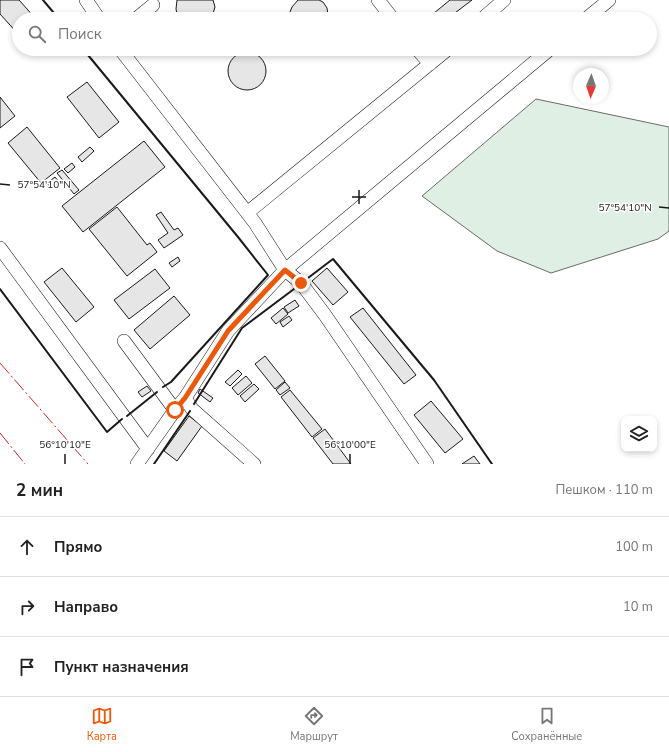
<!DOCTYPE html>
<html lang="ru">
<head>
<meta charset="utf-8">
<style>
	:root { --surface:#fff; --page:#f6f6f6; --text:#222; --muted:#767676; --line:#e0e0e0; --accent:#ea580c }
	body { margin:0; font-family:"Nunito Sans",sans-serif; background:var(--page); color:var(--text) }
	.controls { position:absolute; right:12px; bottom:12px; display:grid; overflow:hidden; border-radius:8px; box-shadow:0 2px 6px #0003 }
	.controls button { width:36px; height:36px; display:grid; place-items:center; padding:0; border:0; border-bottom:1px solid var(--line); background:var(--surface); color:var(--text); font:20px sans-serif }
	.compass { position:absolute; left:573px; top:68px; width:36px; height:36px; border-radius:50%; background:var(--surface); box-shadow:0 2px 6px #0003; rotate:182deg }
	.stop { position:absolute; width:12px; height:12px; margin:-9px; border:3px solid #ea580c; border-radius:50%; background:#fff }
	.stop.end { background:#ea580c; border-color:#fff; box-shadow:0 1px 4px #0008 }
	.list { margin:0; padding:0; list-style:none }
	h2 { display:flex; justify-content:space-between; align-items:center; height:52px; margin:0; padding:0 16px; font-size:17px }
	h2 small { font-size:13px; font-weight:400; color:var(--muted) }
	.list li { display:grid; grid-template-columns:26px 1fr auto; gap:12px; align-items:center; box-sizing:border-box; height:60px; padding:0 16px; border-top:1px solid var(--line) }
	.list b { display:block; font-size:15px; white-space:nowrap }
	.list em { font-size:13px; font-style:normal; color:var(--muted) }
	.icon { flex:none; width:22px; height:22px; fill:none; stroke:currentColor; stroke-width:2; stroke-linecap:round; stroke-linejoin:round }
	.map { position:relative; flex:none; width:669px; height:464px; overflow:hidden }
	.search { position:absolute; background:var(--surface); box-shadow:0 2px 6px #0003; left:12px; right:12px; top:12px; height:44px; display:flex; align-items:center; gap:10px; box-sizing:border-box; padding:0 14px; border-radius:22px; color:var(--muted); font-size:15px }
	.sheet { height:232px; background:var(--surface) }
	nav { display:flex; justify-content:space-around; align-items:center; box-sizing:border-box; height:56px; border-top:1px solid var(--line); background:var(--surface); font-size:11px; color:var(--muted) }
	nav a { display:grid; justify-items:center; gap:2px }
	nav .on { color:var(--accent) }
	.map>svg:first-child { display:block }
</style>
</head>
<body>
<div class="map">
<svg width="669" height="464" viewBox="0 0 669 464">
	<rect width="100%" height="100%" fill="#fff"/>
	<path fill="#e0efe3" stroke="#6a6a6a" d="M536,99L669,127V231L658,239L551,273L497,251L422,196Z"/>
	<path fill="#e6e6e6" stroke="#1a1a1a" d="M0,0H19L36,19H19V35L0,14Z
		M177,0H213L215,7L212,17L211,19H179L177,14L176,9Z
		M298,0H319L323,2L327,8L328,15V19H290V12L292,7Z
		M450,0H472L447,19H429L428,18Z
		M228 71a19 19 0 1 1 38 0a19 19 0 1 1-38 0Z
		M87,82L119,122L99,138L67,97Z
		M0,97L15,116L0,128Z
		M27,127L60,168L41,183L8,143Z
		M144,141L165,167L83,232L62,206Z
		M90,147L94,151L82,162L78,157Z
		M72,163L75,167L68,173L64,169Z
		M62,170L79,190L74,194L57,173Z
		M55,177L59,182L51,188L47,183Z
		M117,207L147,245L150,243L157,252L127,276L89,229Z
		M161,212L174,230L178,228L183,235L164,248L158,240L168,233L156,215Z
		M178,257L180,261L172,267L169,263Z
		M62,268L94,307L76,322L44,282Z
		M327,268L348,292L333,305L312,281Z
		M155,269L170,288L129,319L114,300Z
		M174,296L190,315L150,349L134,330Z
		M295,300L299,306L288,313L284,307Z
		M283,308L288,314L276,324L271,318Z
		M363,308L416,375L404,384L350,317Z
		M289,316L292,320L283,327L280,322Z
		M265,356L285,381L275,389L255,364Z
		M238,370L242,374L230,386L225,382Z
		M246,376L252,383L238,395L232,388Z
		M285,382L290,388L280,395L276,390Z
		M254,384L259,389L245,402L240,396Z
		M147,386L151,391L142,397L138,392Z
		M200,389L213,398L210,402L198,393Z
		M290,390L322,429L312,437L281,397Z
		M431,401L463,439L445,453L414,415Z
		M189,416L202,426L177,461L164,451Z
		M325,429L351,464H333L313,438Z
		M474,456L480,464H462Z"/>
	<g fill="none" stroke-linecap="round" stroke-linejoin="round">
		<g stroke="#1a1a1a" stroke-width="14">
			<path id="minor" d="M86,0L99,19
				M378,0L393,19
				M136,19L153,5
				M482,19L504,0
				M586,19L609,0
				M120,49L255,223L285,270L301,283L325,315L427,464
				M417,49L430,64
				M247,213L448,49
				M0,248L148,449
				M124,341L175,410
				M185,398L192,409L254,464
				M137,464L175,410L185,398L228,331L285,270L550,49"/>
		</g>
		<use href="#minor" stroke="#fff" stroke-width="13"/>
		<path stroke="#1a1a1a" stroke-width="2" d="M43,0L59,19
			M83,49L238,237L268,275L171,382L163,387
			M304,281L333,259L434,380L492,464
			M0,289L107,432L122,419
			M194,404L242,328L298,286
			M127,416L157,392
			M154,464L190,411"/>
		<path stroke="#c62828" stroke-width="1" stroke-dasharray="14 3 2 3" stroke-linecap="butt" d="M0,363L88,464
			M0,433L25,464"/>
	</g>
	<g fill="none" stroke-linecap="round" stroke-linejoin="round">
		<path stroke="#ea580c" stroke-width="5" d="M175,410L185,398L228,331L285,270L301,283"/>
	</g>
	<path fill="none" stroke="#1a1a1a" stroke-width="1.5" d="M0,184L10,185M352,197H366M359,204V190M659,207L669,208M65,464V454M350,464V454"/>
	<g font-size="10" text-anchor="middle" fill="#1a1a1a" stroke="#fff" stroke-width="3" stroke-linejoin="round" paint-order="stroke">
		<text x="44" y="188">57°54'10"N</text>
		<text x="625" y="211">57°54'10"N</text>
		<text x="65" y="448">56°10'10"E</text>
		<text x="350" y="448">56°10'00"E</text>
	</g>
</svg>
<div class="controls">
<button><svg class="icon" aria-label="layers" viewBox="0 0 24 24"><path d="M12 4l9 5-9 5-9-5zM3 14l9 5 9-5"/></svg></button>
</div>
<svg class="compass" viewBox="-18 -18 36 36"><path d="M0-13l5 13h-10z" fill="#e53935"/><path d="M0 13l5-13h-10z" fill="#767676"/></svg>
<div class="stop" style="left:175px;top:410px"></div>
<div class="stop end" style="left:301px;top:283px"></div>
<div class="search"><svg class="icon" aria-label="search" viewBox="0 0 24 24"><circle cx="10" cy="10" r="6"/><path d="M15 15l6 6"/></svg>Поиск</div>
</div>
<section class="sheet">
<h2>2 мин<small>Пешком · 110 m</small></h2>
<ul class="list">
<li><svg class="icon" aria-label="ahead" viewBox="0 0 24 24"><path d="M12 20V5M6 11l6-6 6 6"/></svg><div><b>Прямо</b></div><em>100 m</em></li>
<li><svg class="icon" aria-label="right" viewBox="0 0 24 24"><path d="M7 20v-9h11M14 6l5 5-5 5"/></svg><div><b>Направо</b></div><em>10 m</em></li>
<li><svg class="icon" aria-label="arrive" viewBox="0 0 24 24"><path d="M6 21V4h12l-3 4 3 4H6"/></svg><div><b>Пункт назначения</b></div></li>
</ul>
</section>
<nav>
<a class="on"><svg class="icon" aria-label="map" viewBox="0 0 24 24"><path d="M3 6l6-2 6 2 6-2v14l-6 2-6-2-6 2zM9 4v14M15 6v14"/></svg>Карта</a>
<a><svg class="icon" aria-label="directions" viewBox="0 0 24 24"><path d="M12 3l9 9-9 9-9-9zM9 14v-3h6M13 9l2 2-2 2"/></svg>Маршрут</a>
<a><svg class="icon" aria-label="saved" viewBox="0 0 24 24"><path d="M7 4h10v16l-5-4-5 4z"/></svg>Сохранённые</a>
</nav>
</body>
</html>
